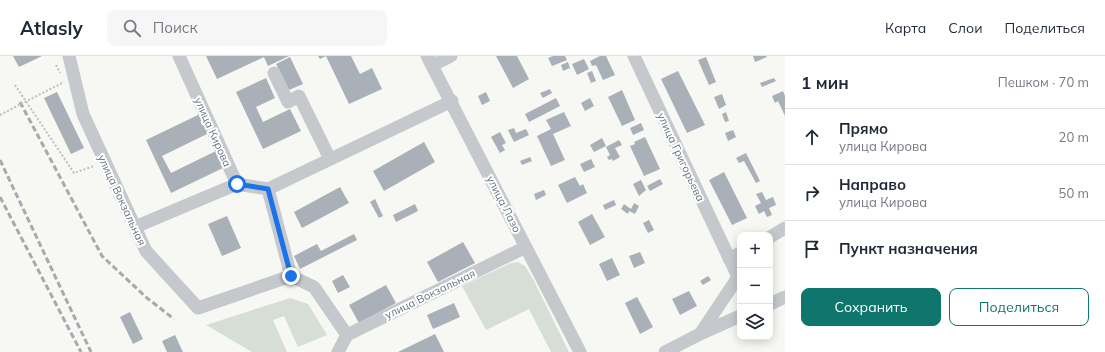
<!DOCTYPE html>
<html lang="ru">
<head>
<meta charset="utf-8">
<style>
	:root { --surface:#fff; --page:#f6f6f7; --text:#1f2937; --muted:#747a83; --line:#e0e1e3; --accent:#0f766e }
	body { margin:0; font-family:Mulish,sans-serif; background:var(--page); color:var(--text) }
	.controls { position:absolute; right:12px; bottom:12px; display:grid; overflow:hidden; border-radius:8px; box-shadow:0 2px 10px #0003 }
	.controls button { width:36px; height:36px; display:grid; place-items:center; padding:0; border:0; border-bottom:1px solid var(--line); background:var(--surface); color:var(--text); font:20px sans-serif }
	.stop { position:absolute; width:12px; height:12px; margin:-9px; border:3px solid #1a73e8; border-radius:50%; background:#fff }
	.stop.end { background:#1a73e8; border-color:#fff; box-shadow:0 1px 4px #0008 }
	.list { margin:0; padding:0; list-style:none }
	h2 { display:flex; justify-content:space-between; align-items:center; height:52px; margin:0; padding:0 16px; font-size:17px }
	h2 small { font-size:13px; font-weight:400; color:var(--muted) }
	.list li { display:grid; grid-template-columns:26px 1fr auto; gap:12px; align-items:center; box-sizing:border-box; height:56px; padding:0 16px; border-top:1px solid var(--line) }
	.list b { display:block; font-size:15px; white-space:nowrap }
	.list p { margin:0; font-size:13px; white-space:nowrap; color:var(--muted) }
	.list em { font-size:13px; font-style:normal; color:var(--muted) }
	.actions { display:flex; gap:8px; padding:12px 16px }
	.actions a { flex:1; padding:9px 0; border:1px solid var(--accent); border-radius:8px; text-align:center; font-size:14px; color:var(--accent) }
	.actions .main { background:var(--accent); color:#fff }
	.icon { flex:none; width:22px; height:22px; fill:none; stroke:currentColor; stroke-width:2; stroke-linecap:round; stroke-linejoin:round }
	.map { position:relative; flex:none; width:785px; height:296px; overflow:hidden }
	header { display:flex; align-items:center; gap:24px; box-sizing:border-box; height:56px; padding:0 20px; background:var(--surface); border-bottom:1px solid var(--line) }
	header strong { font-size:19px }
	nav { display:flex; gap:22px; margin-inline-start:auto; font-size:14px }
	.search { width:280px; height:36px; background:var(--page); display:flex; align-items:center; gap:10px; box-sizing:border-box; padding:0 14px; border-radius:8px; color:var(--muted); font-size:15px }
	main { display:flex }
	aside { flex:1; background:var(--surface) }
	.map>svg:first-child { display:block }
</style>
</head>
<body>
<header>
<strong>Atlasly</strong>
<div class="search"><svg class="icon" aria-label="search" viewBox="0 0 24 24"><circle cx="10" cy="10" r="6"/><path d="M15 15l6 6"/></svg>Поиск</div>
<nav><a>Карта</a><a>Слои</a><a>Поделиться</a></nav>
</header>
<main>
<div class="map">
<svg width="785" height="296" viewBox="0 0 785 296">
	<rect width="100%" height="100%" fill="#f7f7f4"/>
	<path fill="#d7ded5" d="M518,206L525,210L534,225L569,296H551L529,253L486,274L462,230L511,207Z
		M290,242L308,248L327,279L298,291L284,260L273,264L287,296H252L206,269Z"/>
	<path fill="#a9b0b7" d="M13,0H42L19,11Z
		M206,0H289L268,10L264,1L217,23Z
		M318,0H351L360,18L372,12L382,33L349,48L326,0L320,3Z
		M496,0H517L529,23L513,32Z
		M553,0H565L567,4L552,10L548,2Z
		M600,0H606L615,19L603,24L596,9L592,10L590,5Z
		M753,0H766L767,1L755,6Z
		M290,1L303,28L289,34L276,8Z
		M706,1L716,26L709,29L698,4Z
		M584,3L589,13L577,19L572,8Z
		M568,6L570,12L563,15L561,9Z
		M592,15L596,25L591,27L587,17Z
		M678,15L705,69L687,77L661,23Z
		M266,22L275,42L256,51L263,66L290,53L301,75L263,93L236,36Z
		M774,22L776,25L762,31L760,27Z
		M550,33L552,37L543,42L540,37Z
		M622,34L635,64L622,70L608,41Z
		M783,35L785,40V60L778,45L775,47L772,40Z
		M57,36L84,92L71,98L44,42Z
		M486,36L490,45L482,49L478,40Z
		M722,38L726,49L719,53L714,41Z
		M556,42L560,50L529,66L525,58Z
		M590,42L594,50L585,55L581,47Z
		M564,56L571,70L553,78L565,104L551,110L537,80L551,73L546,64Z
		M726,56L729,65L725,66L722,58Z
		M200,58L209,77L162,100L171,117L218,94L225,111L171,137L146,84Z
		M641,67L644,74L633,79L630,72Z
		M514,72L516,77L526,73L529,79L514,86L508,74Z
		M733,74L736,81L728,85L725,77Z
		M500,76L506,87L502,89L505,94L500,97L491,81Z
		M645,81L660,113L644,120L630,90L635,88L634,86Z
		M602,82L606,90L594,96L590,89Z
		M619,84L622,89L615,92L620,101L613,105L612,103L609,104L607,101L610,99L606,91Z
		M424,86L435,106L384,135L373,115Z
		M746,97L760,125L756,127L744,105L739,107L736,102Z
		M530,101L532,105L522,109L520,105Z
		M591,103L595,111L584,116L580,108Z
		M724,116L747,162L732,169L709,124Z
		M575,121L580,130L583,128L587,137L567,147L558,129Z
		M660,123L663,128L650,135L647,130Z
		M641,124L646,134L639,140L633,128Z
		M340,131L349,147L302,172L294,156Z
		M544,134L546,139L536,144L534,138Z
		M762,136L766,144L773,141L776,149L769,152L772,159L767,161L764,155L759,158L755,150L761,147L756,138Z
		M375,143L383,160L379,162L370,146Z
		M614,144L616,149L605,154L603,149Z
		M634,147L639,150L635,158L629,155L628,158L621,153L624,148L631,153Z
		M415,148L418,155L396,166L393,159Z
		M592,158L605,181L590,189L578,166Z
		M227,160L241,192L222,200L208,168Z
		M649,164L654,174L648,177L643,167Z
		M354,178L357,184L300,213L294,200L317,188L321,195Z
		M463,186L475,207L438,226L427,206Z
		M640,196L645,207L634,212L629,200Z
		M612,202L620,219L607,225L599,208Z
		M343,219L350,231L338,237L332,225Z
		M708,220L711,224L703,229L700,225Z
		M386,229L396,247L359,267L349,249Z
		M689,235L697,250L680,259L672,243Z
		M637,241L653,271L640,278L625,247Z
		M454,247L460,261L433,273L427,259Z
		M130,256L143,283L133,288L120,261Z
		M435,278L444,296H398Z
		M175,279L183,296H167L162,285Z"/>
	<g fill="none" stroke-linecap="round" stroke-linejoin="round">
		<path stroke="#bdbfc1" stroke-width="2" stroke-dasharray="2 2" stroke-linecap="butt" d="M56,9L60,17
			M15,29L74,117L94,110
			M0,59L21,48"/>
		<path stroke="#c5c8cc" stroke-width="13" d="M69,0L83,58L146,195L198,252L291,220L314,231L347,279L526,191
			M179,0L237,128L268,133L291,220
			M427,0L580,296
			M634,0L738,221L700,278
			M433,9L451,0
			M274,17L288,46L299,40L330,103
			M268,133L452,45
			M135,171L237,128
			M770,181L785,172
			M729,203L740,197
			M770,248L785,241
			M338,296L347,279
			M665,296L700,278L740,260"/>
		<path stroke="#a5aab1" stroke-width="3" stroke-dasharray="6 3" stroke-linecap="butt" d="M20,46L102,200L147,242L174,263
			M0,104L91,296
			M0,141L81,296"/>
		<path stroke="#bdbfc1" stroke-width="2" stroke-dasharray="2 2" stroke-linecap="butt" d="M21,48L64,26"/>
	</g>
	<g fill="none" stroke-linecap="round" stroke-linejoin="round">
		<path stroke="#1a73e8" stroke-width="5" d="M237,128L268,133L291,220"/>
	</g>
	<g text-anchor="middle" stroke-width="4" stroke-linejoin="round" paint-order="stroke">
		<g font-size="11" fill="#667485" stroke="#fff">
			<text transform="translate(213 76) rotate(66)" y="4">улица Кирова</text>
			<text transform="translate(681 101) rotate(65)" y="4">улица Григорьева</text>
			<text transform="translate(122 144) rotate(65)" y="4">улица Вокзальная</text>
			<text transform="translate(504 148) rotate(63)" y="4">улица Лазо</text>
			<text transform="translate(430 238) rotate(-26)" y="4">улица Вокзальная</text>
		</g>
	</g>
</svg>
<div class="controls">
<button>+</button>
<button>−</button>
<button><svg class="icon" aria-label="layers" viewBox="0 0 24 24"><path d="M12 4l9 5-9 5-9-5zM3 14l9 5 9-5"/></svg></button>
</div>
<div class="stop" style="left:237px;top:128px"></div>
<div class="stop end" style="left:291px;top:220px"></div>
</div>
<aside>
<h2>1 мин<small>Пешком · 70 m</small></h2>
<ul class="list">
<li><svg class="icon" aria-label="ahead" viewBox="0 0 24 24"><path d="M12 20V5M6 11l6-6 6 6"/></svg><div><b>Прямо</b><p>улица Кирова</p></div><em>20 m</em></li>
<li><svg class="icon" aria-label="right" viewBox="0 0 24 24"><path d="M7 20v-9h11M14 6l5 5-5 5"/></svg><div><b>Направо</b><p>улица Кирова</p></div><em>50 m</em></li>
<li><svg class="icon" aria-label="arrive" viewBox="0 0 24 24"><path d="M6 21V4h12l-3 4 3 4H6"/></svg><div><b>Пункт назначения</b></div></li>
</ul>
<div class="actions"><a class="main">Сохранить</a><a>Поделиться</a></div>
</aside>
</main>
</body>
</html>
